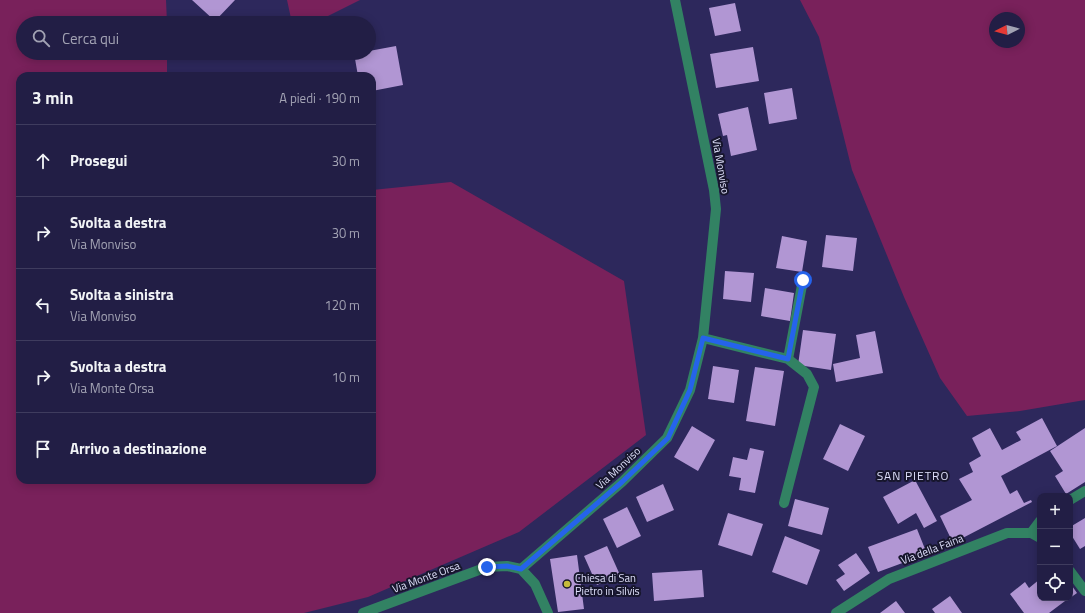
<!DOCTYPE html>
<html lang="it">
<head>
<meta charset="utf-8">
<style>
	:root { --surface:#221e45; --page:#2e2b50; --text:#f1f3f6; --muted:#a2a2b3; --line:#3f3c5e }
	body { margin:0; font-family:"Titillium Web",sans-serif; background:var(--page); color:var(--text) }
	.controls { position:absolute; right:12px; bottom:12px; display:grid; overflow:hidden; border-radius:8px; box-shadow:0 2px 10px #0003 }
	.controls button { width:36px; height:36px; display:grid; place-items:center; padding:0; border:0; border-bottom:1px solid var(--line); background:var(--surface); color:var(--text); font:20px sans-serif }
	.compass { position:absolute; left:989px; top:12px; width:36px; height:36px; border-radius:50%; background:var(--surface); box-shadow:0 2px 10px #0003; rotate:264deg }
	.stop { position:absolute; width:12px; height:12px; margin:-9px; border:3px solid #2563eb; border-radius:50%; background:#fff }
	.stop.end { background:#2563eb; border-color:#fff; box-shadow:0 1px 4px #0008 }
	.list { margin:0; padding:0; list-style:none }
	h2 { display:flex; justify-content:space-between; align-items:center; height:52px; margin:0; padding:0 16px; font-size:17px }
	h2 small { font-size:13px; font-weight:400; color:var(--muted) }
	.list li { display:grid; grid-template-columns:26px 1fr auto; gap:12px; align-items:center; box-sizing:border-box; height:72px; padding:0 16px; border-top:1px solid var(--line) }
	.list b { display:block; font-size:15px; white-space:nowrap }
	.list p { margin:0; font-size:13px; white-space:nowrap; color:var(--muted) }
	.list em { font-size:13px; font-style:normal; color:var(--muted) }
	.icon { flex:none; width:22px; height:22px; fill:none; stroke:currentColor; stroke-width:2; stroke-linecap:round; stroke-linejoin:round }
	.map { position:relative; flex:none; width:1085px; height:613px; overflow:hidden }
	.search { position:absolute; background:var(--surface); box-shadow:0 2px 10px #0003; left:16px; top:16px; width:360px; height:44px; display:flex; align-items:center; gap:10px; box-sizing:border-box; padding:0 14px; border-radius:22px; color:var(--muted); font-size:15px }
	.panel { position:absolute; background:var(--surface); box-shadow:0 2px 10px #0003; left:16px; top:72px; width:360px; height:412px; border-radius:12px }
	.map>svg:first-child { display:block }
</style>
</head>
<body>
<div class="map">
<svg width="1085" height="613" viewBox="0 0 1085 613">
	<rect width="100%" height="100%" fill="#2d285c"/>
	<path fill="#79215b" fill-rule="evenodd" d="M0,0H166L167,23H23V53H167V76H20V480H372V190L451,182L624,281L646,435L519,532L368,597L304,613H0Z
		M287,0H360L314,23H292Z
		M800,0H1085V400L1020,411L967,416L940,378L904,297L852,170L819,37ZM995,18H1019V42H995Z"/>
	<path fill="#b196d3" d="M192,0H235L215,21Z
		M735,3L741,31L715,36L709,8Z
		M396,46L403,85L372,91V76H358L354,53H369V51Z
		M753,47L759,81L716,88L710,54Z
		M792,88L797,119L769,124L764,93Z
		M748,107L757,150L731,156L727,135L723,136L718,114Z
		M826,235L857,238L853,271L822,267Z
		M782,236L807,241L802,272L776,268Z
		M725,271L754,273L751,302L723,299Z
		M765,288L794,293L790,321L761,316Z
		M803,330L836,334L831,370L798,365Z
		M875,331L883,373L836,382L833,364L860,358L856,335Z
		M713,366L739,370L734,403L708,399Z
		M755,367L784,371L775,426L746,421Z
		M1042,418L1057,446L1001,476L1010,494L1017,490L1024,503L1031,500L1032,502L953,543L940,516L972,500L959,479L973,472L969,463L981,456L972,438L990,428L1002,450L1021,440L1016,432Z
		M840,424L865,436L848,471L823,459Z
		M692,426L715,440L698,471L674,457Z
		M1085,428V482L1066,494L1055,476L1063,471L1050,451Z
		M750,448L764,451L755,493L739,490L741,478L729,476L733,457L747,460Z
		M915,480L937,521L924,528L916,513L898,524L883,497Z
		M663,484L674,510L647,522L636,497Z
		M795,499L829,508L822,535L788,526Z
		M627,507L641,536L617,548L603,519Z
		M728,513L763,524L752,556L718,545Z
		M1085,518V546L1080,549L1070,533V527Z
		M917,529L927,554L878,572L868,547Z
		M785,536L820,550L807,585L772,572Z
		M607,546L620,575L597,585L584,556Z
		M856,553L870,573L844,591L836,580L845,574L838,565Z
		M577,555L584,609L558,612L550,559Z
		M702,570L704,597L654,601L652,573Z
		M1040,579V598H1069L1049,613H1024L1010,594L1025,582L1029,588Z
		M1070,583L1077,593L1070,598Z
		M950,596L962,613H935L932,609Z
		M896,601L905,613H880Z"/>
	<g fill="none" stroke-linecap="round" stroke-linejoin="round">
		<path stroke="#328263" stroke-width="10" d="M703,338L788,359L807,374L814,387L784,503
			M788,359L803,280
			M1070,500L1085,491
			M1031,533L1040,521
			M521,569L622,482L667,438L690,390L703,338L716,209L714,190L675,0
			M521,569L535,584L548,613
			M1070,571L1085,591
			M363,613L487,567L507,566L521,569
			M836,613L889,579L1007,533H1031L1040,538"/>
	</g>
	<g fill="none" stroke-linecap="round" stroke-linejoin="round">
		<path stroke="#2563eb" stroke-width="5" d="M487,567L507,566L521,569L622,482L668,438L690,390L703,338L788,359L803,280"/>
	</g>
	<circle fill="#c6bb3c" stroke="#17162d" stroke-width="1.5" cx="567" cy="584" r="4"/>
	<g text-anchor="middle" stroke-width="4" stroke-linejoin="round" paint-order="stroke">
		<g font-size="11" fill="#dfe0fb" stroke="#17162d">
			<text transform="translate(721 166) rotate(80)" y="4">Via Monviso</text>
			<text transform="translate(618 468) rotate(-43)" y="4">Via Monviso</text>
			<text transform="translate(932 549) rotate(-21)" y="4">Via della Faina</text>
			<text transform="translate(426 577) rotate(-20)" y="4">Via Monte Orsa</text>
		</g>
		<g font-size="11" fill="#dfe0fb" stroke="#17162d" text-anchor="start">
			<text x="575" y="582">Chiesa di San<tspan x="575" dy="13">Pietro in Silvis</tspan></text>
		</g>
		<g font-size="12" letter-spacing="1" fill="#dfe0fb" stroke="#17162d">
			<text x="913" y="480">SAN PIETRO</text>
		</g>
	</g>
</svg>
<div class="controls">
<button>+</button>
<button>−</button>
<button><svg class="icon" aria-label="locate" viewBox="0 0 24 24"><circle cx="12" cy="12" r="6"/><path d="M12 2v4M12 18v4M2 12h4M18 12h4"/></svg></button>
</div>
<svg class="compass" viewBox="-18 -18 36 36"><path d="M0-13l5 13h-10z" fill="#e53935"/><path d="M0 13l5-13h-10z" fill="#a2a2b3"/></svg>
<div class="stop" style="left:803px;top:280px"></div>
<div class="stop end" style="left:487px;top:567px"></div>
<div class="search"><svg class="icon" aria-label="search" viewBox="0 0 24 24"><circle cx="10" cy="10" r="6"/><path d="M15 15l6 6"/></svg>Cerca qui</div>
<section class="panel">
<h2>3 min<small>A piedi · 190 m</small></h2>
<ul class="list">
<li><svg class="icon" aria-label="ahead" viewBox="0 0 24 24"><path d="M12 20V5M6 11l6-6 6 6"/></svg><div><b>Prosegui</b></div><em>30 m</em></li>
<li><svg class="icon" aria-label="right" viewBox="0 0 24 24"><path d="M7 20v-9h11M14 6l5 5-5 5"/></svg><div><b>Svolta a destra</b><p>Via Monviso</p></div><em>30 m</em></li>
<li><svg class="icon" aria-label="left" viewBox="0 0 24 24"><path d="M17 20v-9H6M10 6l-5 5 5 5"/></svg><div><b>Svolta a sinistra</b><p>Via Monviso</p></div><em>120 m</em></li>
<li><svg class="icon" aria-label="right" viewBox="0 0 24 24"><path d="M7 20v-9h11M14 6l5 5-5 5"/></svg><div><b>Svolta a destra</b><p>Via Monte Orsa</p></div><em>10 m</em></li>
<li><svg class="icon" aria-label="arrive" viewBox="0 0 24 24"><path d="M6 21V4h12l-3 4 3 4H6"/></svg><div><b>Arrivo a destinazione</b></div></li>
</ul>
</section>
</div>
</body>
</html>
